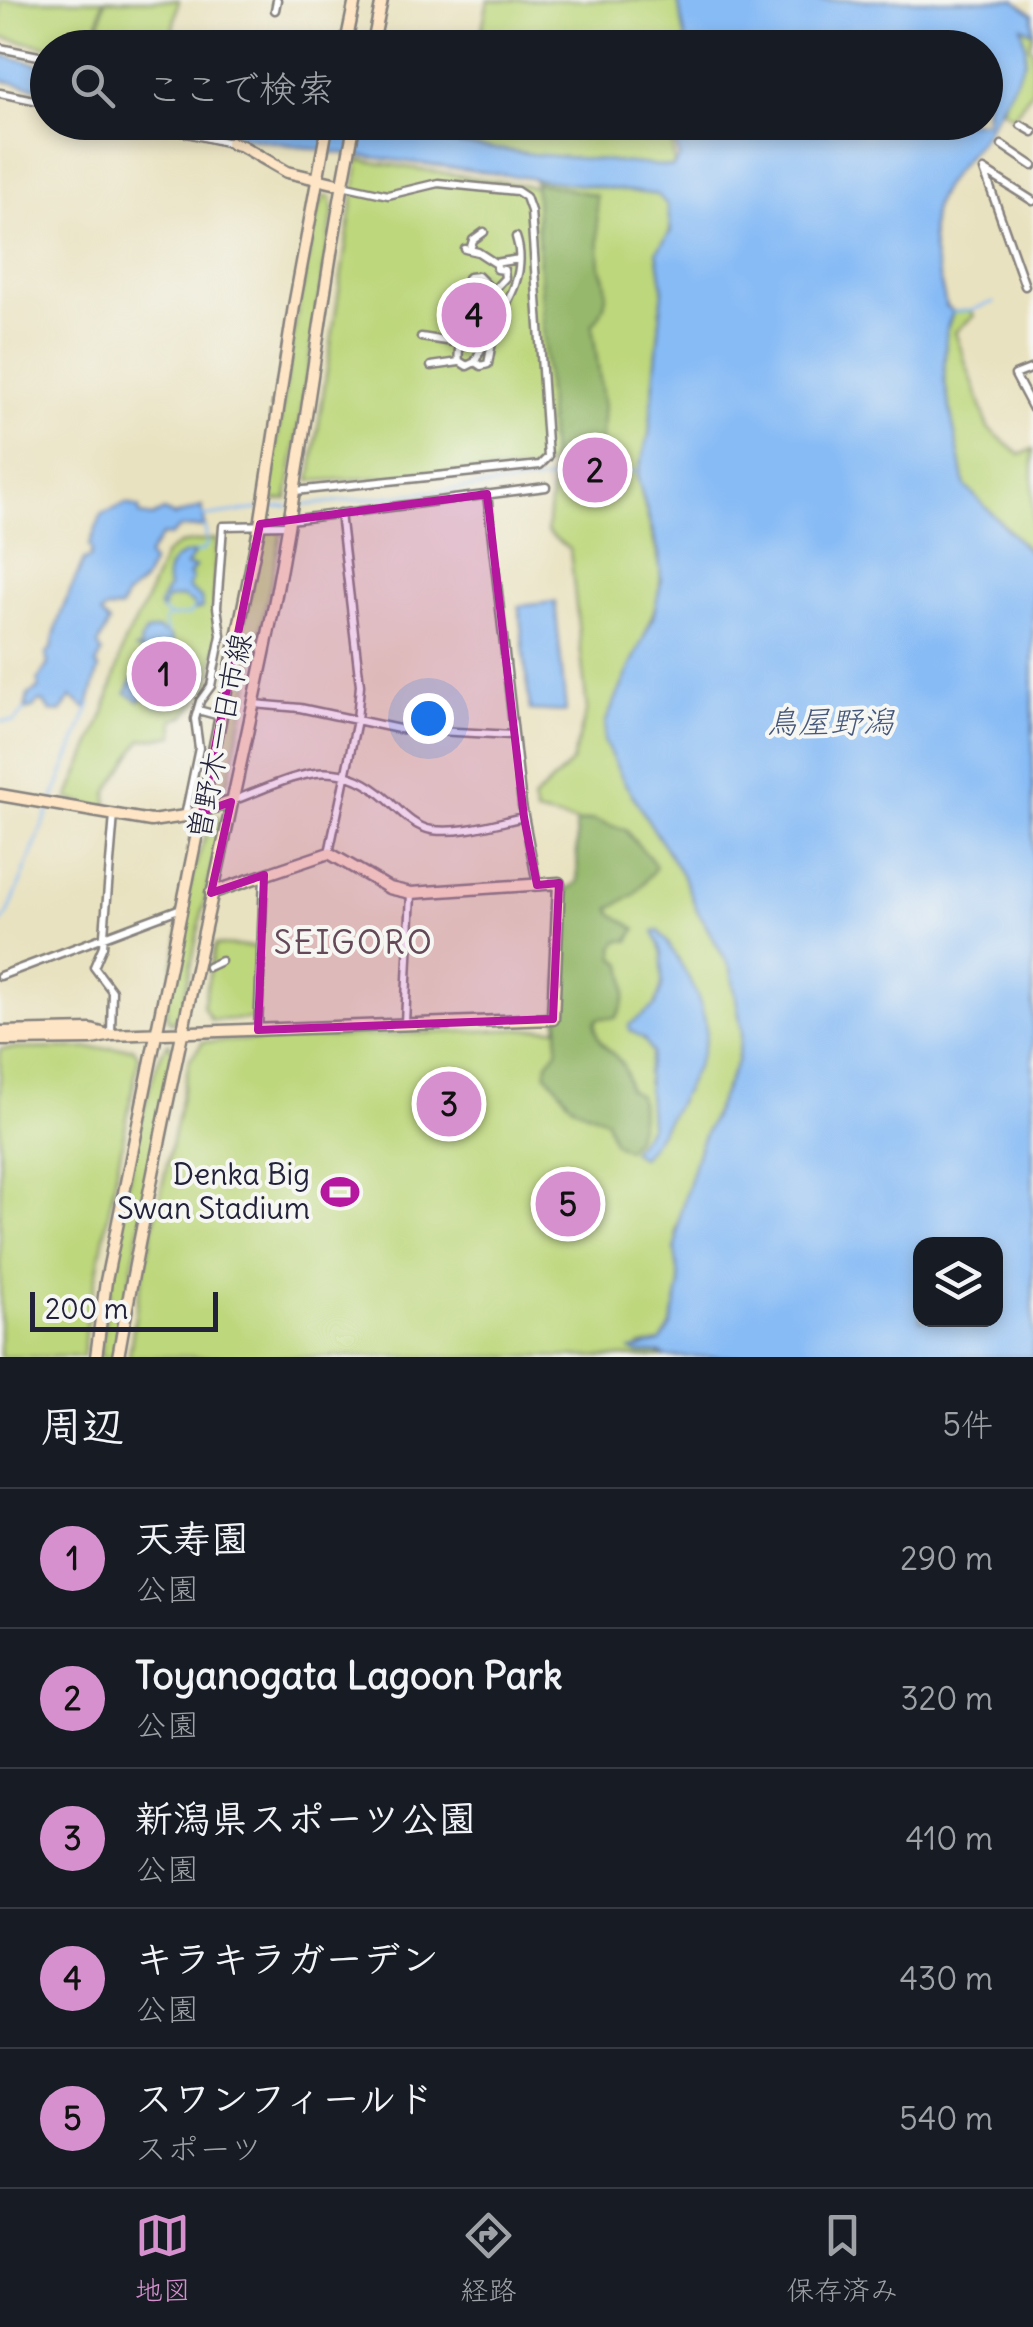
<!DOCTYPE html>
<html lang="ja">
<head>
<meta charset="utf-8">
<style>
	:root { --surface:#171b24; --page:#20242c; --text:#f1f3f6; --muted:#9ea1a6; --line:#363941; --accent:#d690ce }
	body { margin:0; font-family:Delius,"Klee One",sans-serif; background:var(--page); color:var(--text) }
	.controls { position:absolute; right:30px; bottom:30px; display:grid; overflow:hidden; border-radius:20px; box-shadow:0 5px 15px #0003 }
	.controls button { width:90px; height:90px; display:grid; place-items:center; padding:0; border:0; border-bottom:2px solid var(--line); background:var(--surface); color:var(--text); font:50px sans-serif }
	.scale { position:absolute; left:30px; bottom:25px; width:188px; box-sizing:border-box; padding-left:10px; border:5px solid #22223b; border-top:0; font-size:28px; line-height:35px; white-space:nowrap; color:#22223b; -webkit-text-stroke:8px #f6f6f2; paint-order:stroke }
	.you { position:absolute; left:428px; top:718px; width:35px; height:35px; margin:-25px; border:8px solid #fff; border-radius:50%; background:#1a73e8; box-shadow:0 0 0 15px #1a73e833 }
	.badge { display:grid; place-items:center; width:65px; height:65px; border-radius:50%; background:var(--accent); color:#111; font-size:32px; font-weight:700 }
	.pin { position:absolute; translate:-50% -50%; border:5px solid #fff; box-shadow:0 2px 10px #0006 }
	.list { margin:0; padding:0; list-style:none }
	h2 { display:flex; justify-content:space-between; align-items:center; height:130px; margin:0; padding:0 40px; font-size:42px }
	h2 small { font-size:32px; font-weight:400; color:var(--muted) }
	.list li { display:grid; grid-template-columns:65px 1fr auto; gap:30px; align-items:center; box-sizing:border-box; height:140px; padding:0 40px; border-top:2px solid var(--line) }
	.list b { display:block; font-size:38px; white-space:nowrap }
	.list p { margin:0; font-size:32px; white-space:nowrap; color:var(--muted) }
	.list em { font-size:32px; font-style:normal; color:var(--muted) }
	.icon { flex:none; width:55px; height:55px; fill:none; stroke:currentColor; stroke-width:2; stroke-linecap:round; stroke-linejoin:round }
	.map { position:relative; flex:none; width:1033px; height:1357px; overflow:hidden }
	.search { position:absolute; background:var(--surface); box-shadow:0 5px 15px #0003; left:30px; right:30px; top:30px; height:110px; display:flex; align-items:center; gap:25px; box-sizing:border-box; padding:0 35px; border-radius:55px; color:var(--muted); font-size:38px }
	.sheet { height:830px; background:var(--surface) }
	nav { display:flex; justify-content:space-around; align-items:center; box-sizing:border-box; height:140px; border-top:2px solid var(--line); background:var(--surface); font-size:28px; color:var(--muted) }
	nav a { display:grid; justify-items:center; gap:5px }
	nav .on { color:var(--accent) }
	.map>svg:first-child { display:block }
</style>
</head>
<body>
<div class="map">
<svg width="1033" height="1357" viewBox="0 0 1033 1357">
	<rect width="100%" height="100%" fill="#f6f6f2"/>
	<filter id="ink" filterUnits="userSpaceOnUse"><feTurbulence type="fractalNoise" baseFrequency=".01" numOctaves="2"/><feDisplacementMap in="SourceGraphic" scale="20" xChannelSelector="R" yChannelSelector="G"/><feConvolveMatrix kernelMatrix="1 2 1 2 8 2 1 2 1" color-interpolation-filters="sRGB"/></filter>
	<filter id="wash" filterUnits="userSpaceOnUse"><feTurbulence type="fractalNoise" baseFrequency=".0048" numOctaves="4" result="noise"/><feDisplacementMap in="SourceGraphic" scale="40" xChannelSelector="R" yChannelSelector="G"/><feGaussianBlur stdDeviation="2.25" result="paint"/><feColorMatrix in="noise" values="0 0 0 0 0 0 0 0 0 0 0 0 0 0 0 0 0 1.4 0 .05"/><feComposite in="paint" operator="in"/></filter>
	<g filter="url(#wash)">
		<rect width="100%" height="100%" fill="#e9e2c0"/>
		<path fill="#bdd77c" stroke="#707c5c" stroke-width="2.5" d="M0,0H103L93,47H50L0,37Z
			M105,0H179L169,47H95Z
			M488,0H678L688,48H478Z
			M1021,26L1033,32L1030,46L1033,50V89L1013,117L1002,109C1008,74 1033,68 1021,26Z
			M462,123H671L674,167L667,205L672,224L667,240L657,251L663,289L649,435L637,476L661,570L659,596L642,644V811L682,874L698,912L731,969L742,1032L737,1062L700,1145L676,1230L680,1286L671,1326L660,1342L639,1346L638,1353L654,1352L665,1357H129L138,1297L190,1059L203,1042L557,1028L566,890L578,882L576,822L536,813L533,800L572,762L587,709L570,550L547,532L552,485L551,464L536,470L310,481L359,160L535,187L533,154L458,144Z
			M325,196L331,197L333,213L287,499L268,501L295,324L317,213Z
			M971,310L974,316L955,332L989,429L1020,455L1033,449V555L965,486L944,378L946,331L953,312Z
			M264,528H277L281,535L229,778L214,801L210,786Z
			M216,539L214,611L218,635L210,682L185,716L173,719L174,736L141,740L107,793V809L68,799L104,713L125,641L143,608L165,554L179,544Z
			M218,816L221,823L182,1008L172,1023L167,1018L166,1007C178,945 186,876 213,819Z
			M215,945L257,947L254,1019L211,1020L203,1006Z
			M169,1043L173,1052L115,1357H100C106,1309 142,1065 169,1043Z
			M133,1048L139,1057L85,1333L83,1357H0V1049Z"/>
		<path fill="#96b86c" stroke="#5c6d54" stroke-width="2.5" d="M535,182L596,195L600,267C611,286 607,310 592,325L604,407L601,449L588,460L551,462Z
			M593,820L626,830C635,845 648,852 656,867L635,894L610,908L613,914L636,929L629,941L619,940L614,947L615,958L623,964C627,984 629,1001 615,1018H599L595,1023C597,1057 627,1047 628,1088L639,1096C643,1115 640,1135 626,1150L613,1142L606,1120L573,1106L546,1073L547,1063L557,1051L566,890L578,882L576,823Z"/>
		<path fill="#87bbf5" stroke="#546e98" stroke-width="2.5" fill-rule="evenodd" d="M678,0H1015L1033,14V32L1022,27L1026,47L1025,61C1013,86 998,112 983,136C964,164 934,186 932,221C929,249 941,279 946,306L953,312L946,331L944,378L965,486L1033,556V1357H665L661,1353H638L631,1350L660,1342L671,1326L680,1285L675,1251L680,1213L700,1145L737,1062L742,1032L731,969L698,912L682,874L624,782L604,741L606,721L653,617L661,582L659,554L637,476L649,435L663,289L657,251L671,231L667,205L658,195L332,152L239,136L233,131L195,123H305L533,154L673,167L679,158L672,123L986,122V48L687,47ZM920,1244H996V1320H920Z
			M0,55L47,66V90L0,80Z
			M126,504L139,508L140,515L152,517L164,511L174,516L202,507L205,527L179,528L170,536L162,535L148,556L152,563L143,582L126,596L121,608L105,610L101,614L109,623L98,645L102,653L96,665L99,668L87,709L71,697L60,712L50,711L44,702L39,701L33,708L25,710L28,695L39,688L38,680L48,664L46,654L52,648C57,616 71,590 84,560L90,558L92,548L89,546L102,514Z
			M195,553L186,566L195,567L189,576L192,578L188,588L201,598L202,608L195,610L194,604L182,597L167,599L162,611L159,606L168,588C163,569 175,552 195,553Z
			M555,602L566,712L530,710L519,606Z
			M157,629L171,637L173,652L168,664L160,666L151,673L150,695L153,701L147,695L139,701L126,693L144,656L142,651L136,649L141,647L140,642L146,632Z
			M659,931C677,954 708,1006 706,1035C704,1064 660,1135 641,1158L631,1151L650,1126L647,1072L652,1053L644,1039L630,1030L629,1025L655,1006L662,986V953L654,932Z"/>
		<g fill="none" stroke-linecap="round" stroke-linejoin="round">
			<path stroke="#87bbf5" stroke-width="2.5" d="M953,312L971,310L994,302
				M296,506L637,471
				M266,508L288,506
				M202,517L258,509
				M195,553L204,550L207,544L205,527
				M162,611L170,617L188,615L194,609
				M167,618L164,622L167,634
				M151,701L157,706L168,701L175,688H169L183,675L173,652
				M0,721L14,722L25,710
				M53,799L90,704
				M0,924L8,914L50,807"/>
		</g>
	</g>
	<g filter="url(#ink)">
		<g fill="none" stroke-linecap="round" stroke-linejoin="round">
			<path stroke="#c1bca5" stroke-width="6" stroke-dasharray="6 3" stroke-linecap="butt" d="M271,415L274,397
				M304,465L307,449
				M187,851L190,836"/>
			<g stroke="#86827e" stroke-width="11">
				<path id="street" d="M275,10L277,0
					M0,48L48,58
					M0,93L48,103
					M139,122L230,143
					M1021,125L1033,132
					M1002,145L1033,166
					M984,170L1025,286
					M984,170L1033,201
					M465,249L478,252L495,263L519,259
					M470,250L473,240L484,232
					M468,278L477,292L487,297
					M470,315L505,278L504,270L497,269V263
					M421,337L459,343
					M459,361L467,366L475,362C491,322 532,284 516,237
					M475,362L481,366L488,364L495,326
					M431,366L459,362C456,338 469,339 470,321C471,304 462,293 469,277L478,276L492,290L500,316
					M1033,368L1015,375L1033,409
					M295,491L540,465L548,457L531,211L526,197L517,191L438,183L388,195L342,185
					M487,494L522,805L537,884
					M290,520L546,487
					M254,704L300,708L399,729L513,735
					M198,710L220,716
					M232,801C292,779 333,750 388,800C401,812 414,827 432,830C462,834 495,823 524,817
					M185,816L199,748L195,719L200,701L211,686L221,635L217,607L223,526L287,525
					M329,853L357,720L360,685L340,513
					M208,967L221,961
					M0,976L181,908
					M405,1023L411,893
					M258,1030L264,876
					M111,1035L112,991L94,967L103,946L114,815"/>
			</g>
			<g stroke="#86827e" stroke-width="15">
				<path id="secondary" d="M345,48L355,0
					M372,48L382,0
					M231,143L242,146L287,172L342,185
					M0,795L151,821L185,816L231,802
					M0,1032L91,1030L105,1034
					M0,1040L92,1039L111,1035L553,1019L559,883L411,893L389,888L329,853L211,893
					M96,1357L106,1281L261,519L294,306L328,122
					M118,1357C162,1108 221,863 272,615C305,452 321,286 355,122"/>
			</g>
			<use href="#street" stroke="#fff" stroke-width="6"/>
			<use href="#secondary" stroke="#fde5c5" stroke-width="10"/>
		</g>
	</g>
	<path fill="#b5179e" fill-opacity="0.2" stroke="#b5179e" stroke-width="8" stroke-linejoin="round" d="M487,494L524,817L537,885L559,883L553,1019L258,1030L264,875L211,893L231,802L202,812L260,524Z"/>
	<defs>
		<g id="stadium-bare" transform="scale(3)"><path d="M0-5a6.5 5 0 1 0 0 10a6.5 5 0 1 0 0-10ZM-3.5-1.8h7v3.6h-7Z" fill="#b5179e" stroke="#f6f6f2" stroke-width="2.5" paint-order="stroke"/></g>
	</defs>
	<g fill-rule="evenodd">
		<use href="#stadium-bare" x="340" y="1192"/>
	</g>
	<g text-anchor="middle" stroke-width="8" stroke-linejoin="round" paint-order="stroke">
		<g font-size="30" fill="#22223b" stroke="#f6f6f2">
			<text transform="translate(220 736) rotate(-78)" y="10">曽野木一日市線</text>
		</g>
		<g font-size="30" fill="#22223b" stroke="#f6f6f2" text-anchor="end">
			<text x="310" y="1185">Denka Big<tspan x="310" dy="34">Swan Stadium</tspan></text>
		</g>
		<g font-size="32" font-style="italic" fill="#45587c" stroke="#f6f6f2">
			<text x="830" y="733">鳥屋野潟</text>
		</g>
		<g font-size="32" letter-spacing="2.5" fill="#654958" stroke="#f6f6f2">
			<text x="354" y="954">SEIGORO</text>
		</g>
	</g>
</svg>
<div class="controls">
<button><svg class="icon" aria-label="layers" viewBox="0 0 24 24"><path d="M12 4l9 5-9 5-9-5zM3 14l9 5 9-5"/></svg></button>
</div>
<div class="scale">200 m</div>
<div class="you"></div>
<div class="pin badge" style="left:164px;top:674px">1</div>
<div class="pin badge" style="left:595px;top:470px">2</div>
<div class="pin badge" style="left:449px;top:1104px">3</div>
<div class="pin badge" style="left:474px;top:315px">4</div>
<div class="pin badge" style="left:568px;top:1204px">5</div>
<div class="search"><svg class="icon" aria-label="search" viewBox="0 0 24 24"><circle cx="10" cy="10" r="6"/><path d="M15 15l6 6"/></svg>ここで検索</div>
</div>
<section class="sheet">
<h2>周辺<small>5件</small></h2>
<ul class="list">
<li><span class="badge">1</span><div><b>天寿園</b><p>公園</p></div><em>290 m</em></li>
<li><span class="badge">2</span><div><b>Toyanogata Lagoon Park</b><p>公園</p></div><em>320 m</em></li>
<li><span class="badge">3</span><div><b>新潟県スポーツ公園</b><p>公園</p></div><em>410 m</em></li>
<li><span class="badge">4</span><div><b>キラキラガーデン</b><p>公園</p></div><em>430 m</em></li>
<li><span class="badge">5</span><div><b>スワンフィールド</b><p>スポーツ</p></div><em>540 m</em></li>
</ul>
</section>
<nav>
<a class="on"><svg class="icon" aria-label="map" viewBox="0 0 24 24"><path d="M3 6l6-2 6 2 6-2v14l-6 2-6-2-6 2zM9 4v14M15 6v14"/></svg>地図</a>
<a><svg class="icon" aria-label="directions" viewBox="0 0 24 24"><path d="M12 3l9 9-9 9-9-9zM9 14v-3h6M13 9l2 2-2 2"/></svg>経路</a>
<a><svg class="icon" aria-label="saved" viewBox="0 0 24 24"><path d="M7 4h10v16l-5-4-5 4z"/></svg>保存済み</a>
</nav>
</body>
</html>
